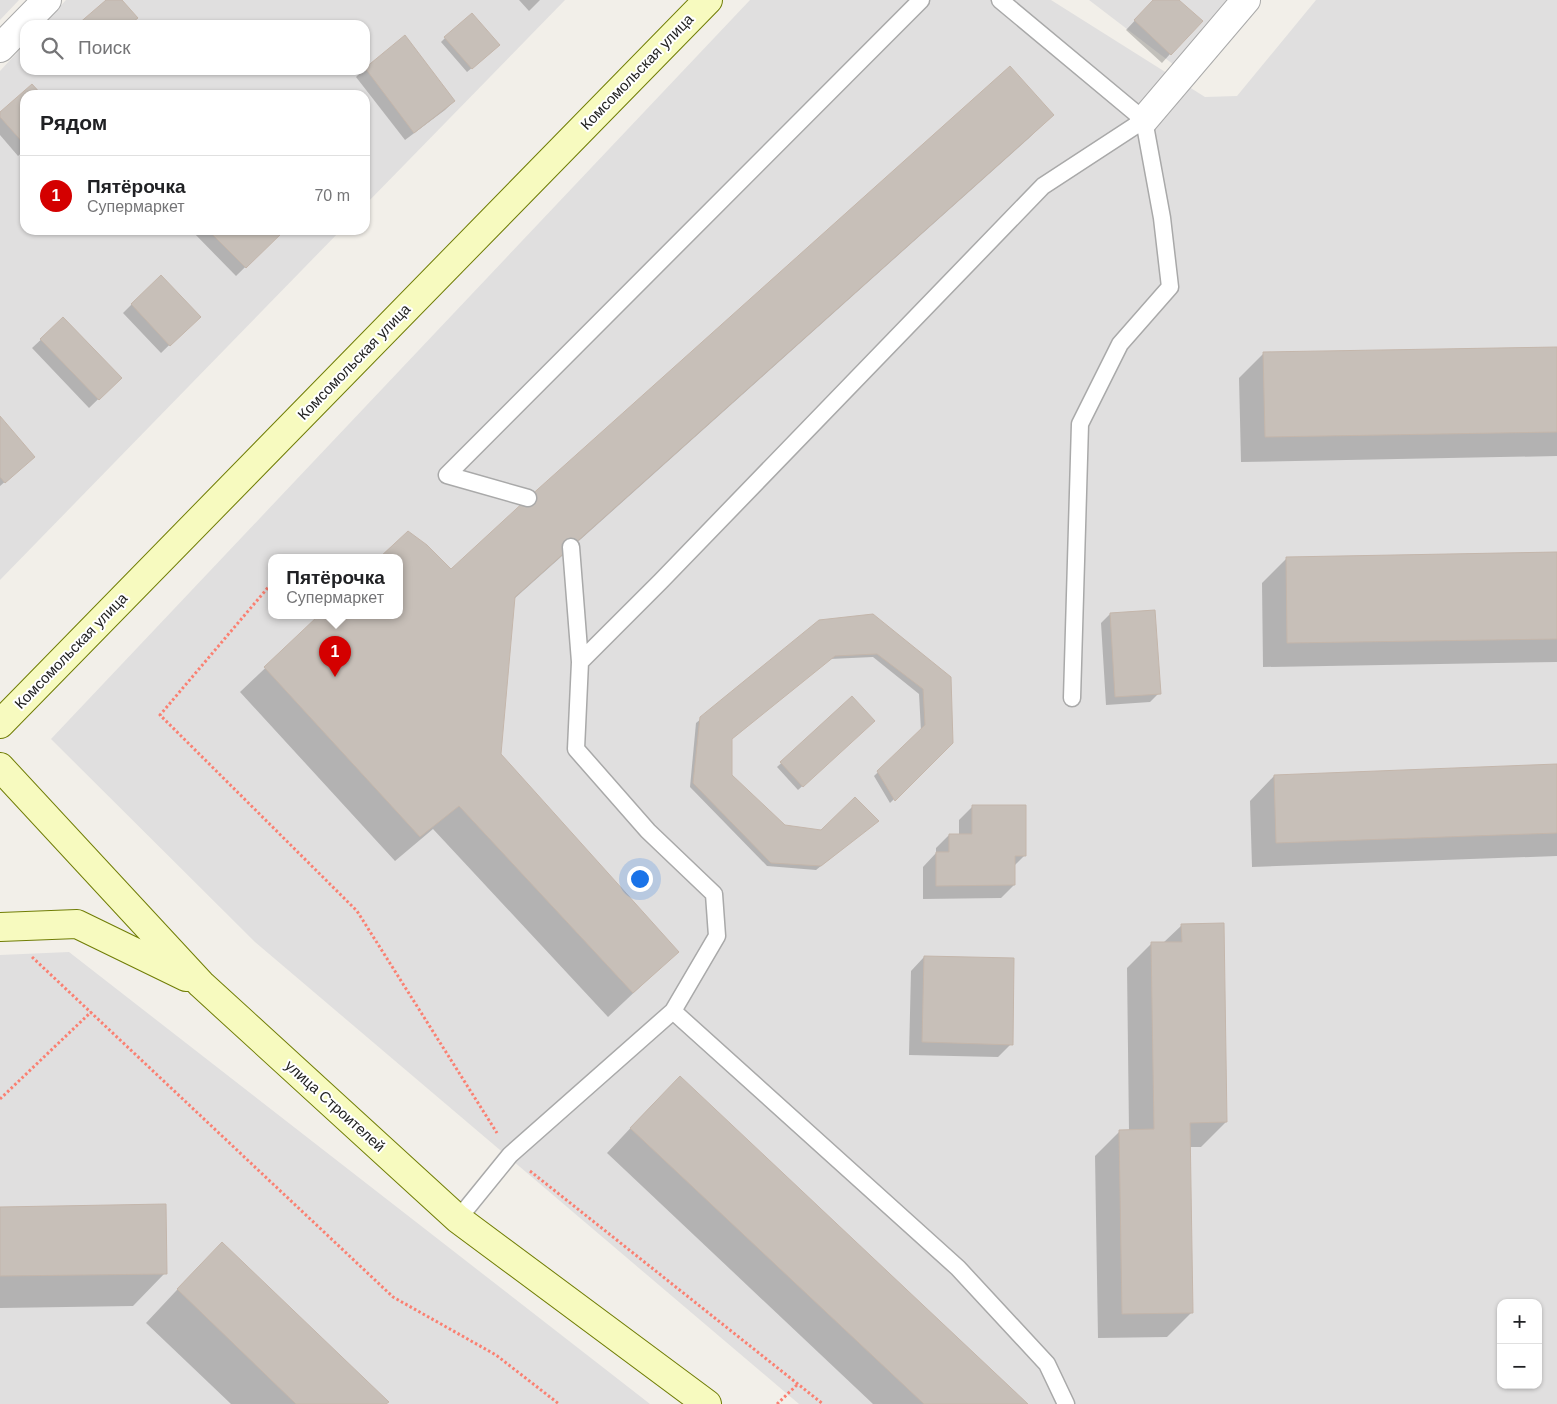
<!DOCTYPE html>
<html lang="ru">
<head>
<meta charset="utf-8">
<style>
	:root { --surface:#fff; --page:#f6f6f6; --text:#202124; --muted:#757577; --line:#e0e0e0; --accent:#d40000 }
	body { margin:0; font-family:Arial,sans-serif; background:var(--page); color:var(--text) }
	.controls { position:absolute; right:15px; bottom:15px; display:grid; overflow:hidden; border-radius:10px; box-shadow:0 1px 4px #0004 }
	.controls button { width:45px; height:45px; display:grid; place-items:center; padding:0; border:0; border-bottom:1px solid var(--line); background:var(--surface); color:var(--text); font:25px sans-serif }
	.you { position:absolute; left:639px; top:878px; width:18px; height:18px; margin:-12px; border:4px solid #fff; border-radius:50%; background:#1a73e8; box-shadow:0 0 0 8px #1a73e833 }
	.badge { display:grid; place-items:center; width:32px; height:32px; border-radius:50%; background:var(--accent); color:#fff; font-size:16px; font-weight:700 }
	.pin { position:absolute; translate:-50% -41px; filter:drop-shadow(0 1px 2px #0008) }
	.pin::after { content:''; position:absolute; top:26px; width:18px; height:15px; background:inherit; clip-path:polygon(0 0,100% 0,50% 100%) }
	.popup { position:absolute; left:268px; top:554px; width:135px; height:65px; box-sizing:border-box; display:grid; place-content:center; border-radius:10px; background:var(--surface); filter:drop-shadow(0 1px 4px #0005); font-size:16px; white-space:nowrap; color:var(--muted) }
	.popup b { font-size:19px; color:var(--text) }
	.popup::after { content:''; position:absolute; left:50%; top:100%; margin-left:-10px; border:10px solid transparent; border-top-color:var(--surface) }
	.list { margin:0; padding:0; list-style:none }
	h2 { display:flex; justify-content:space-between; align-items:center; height:65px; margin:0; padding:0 20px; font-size:21px }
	h2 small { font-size:16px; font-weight:400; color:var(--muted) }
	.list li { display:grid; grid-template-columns:32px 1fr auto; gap:15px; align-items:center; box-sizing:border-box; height:80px; padding:0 20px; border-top:1px solid var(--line) }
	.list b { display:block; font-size:19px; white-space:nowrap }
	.list p { margin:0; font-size:16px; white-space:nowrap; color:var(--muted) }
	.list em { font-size:16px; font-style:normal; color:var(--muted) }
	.icon { flex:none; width:28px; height:28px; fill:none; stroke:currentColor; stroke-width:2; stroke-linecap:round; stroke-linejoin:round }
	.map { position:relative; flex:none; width:1557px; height:1404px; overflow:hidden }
	.search { position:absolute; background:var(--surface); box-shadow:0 1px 4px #0004; left:20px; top:20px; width:350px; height:55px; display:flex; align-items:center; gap:12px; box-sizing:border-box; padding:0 18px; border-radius:15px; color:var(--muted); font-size:19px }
	.panel { position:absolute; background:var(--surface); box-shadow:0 1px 4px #0004; left:20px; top:90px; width:350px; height:145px; border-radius:15px }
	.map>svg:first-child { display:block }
</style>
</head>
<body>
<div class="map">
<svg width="1557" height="1404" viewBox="0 0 1557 1404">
	<rect width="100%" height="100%" fill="#f2efe9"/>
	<path fill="#e0dfdf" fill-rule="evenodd" d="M0,0H19L0,20Z
		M66,0H565L365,205V95H25V230H341L0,580V71L25,44V70H365V25H43Z
		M750,0H1051L1205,97L1237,96L1316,0H1557V1404H799L255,942L51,739ZM271,558H399V616H271ZM1501,1303H1538V1385H1501Z
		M1089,0H1234L1178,68Z
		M69,952L650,1404H0V955Z"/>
	<path fill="#0003" d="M519,0H540L529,11Z
		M1154,0H1178L1170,54L1162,63L1126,30Z
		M405,37L454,101L445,110L405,140L356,77L363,70H365V68Z
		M445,38L495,49L467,72L441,42Z
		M32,86L40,95H25V150L18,156L0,135V113Z
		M1053,115L1028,139L514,599L500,754L677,952L608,1017L433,829L395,861L240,692L320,616H399V558H381L408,532L451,571Z
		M191,230H279L281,232L236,276Z
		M132,304L190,325L161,353L123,313Z
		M63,319L120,378L89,408L32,348Z
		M1557,348V456L1241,462L1239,378L1264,353Z
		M0,418L29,461L0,486Z
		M1557,554V662L1263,667L1262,583L1286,559Z
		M1110,614L1159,693L1150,702L1106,705L1101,623Z
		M820,621L950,678L951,743L890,803L874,776L921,731L919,694L873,657L830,659L730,740V776L785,826L822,832L873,824L816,870L767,866L690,787L696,723Z
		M852,698L874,721L798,790L777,767Z
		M1557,766V856L1252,867L1250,801L1274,776Z
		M973,806L1025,855L1014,866V885L1001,898L923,899V867L936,853V848L949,835H959V820Z
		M1182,925L1226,1122L1201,1147H1189L1192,1312L1167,1337L1098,1338L1095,1156L1120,1131H1129L1127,968L1152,943H1163Z
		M924,957L1011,1044L998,1057L909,1055L911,971Z
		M655,1102L1026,1404H873L607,1153Z
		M0,1208L165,1273L133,1306L0,1308Z
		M190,1276L385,1404H231L146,1323Z"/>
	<path fill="#c7bfb8" stroke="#c4b6ab" d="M106,0H122L138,18L129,25H77Z
		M1153,0H1179L1203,21L1171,55L1134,20Z
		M472,13L500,45L472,69L444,37Z
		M405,35L455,101L414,133L365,68Z
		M1010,66L1054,115L515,597L501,754L679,952L633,993L459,806L420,837L264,667L318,616H399V558H379L408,531L427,545L451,569L528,498Z
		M32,84L42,95H25V145L0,117V112Z
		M208,230H281L283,232L246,268Z
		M161,275L201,317L170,346L131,304Z
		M63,317L122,378L99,400L40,339Z
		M1557,347V432L1265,437L1263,352Z
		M0,416L35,457L5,483L0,477Z
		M1557,552V639L1287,643L1286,557Z
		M1155,610L1161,694L1115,697L1110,613Z
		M873,614L951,677L953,743L895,801L877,771L925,725L923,689L877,654L835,656L732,739V775L785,825L821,830L855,797L879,821L821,866L771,863L693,783L700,717L819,620Z
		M852,696L875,721L803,787L780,762Z
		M1557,764V833L1276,843L1274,775Z
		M972,805H1026V856H1015V885L936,886V852H949V834H972Z
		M1224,923L1227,1122L1190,1123L1193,1313L1122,1314L1119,1130L1154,1129L1151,942H1182L1181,924Z
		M924,956L1014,958L1013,1045L922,1042Z
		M680,1076L1028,1404H924L630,1128Z
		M166,1204L167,1274L0,1276V1207Z
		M222,1242L389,1402L386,1404H296L177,1289Z"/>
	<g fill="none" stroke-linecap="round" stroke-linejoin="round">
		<g stroke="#a9a9a9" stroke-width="19">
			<path id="service" d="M1000,0L1144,120L1043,186L661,581L580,662L576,749L648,831L714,894L717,936L673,1011L958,1268L1047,1364L1066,1404
				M528,498L447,475L921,0
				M571,547L580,662
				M1072,698L1080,424L1120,344L1170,287L1162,218L1144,120
				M458,1219L510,1155L673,1011"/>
		</g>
		<g stroke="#a9a9a9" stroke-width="30">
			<path id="minor" d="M0,48L47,0
				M1144,120L1246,0"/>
		</g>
		<g stroke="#707d05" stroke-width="30">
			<path id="secondary" d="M0,724L708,0
				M0,767L201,984L458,1219L707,1404
				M0,927L77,924L186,977"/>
		</g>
		<path stroke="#fa8072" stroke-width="3" stroke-dasharray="2.5 2.5" stroke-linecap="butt" d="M271,584L160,715L357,911L497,1133
			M32,957L393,1297L496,1355L559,1404
			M0,1099L91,1012
			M530,1171L823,1404
			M777,1404L798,1384"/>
		<use href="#service" stroke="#fff" stroke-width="16"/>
		<use href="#minor" stroke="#fff" stroke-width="28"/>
		<use href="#secondary" stroke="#f7fabf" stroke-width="28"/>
	</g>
	<g text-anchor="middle" stroke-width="4" stroke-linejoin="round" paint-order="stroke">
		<g font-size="15" fill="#222" stroke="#fff">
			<text transform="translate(637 72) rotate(-46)" y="5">Комсомольская улица</text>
			<text transform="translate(354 362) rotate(-46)" y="5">Комсомольская улица</text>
			<text transform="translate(71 651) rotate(-46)" y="5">Комсомольская улица</text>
			<text transform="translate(335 1106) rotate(42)" y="5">улица Строителей</text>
		</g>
	</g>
</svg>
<div class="controls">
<button>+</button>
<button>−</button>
</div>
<div class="you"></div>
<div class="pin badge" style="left:335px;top:677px">1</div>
<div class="popup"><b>Пятёрочка</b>Супермаркет</div>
<div class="search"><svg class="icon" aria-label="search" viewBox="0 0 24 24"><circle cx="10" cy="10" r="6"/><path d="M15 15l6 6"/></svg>Поиск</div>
<section class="panel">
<h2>Рядом<small></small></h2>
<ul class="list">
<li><span class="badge">1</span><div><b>Пятёрочка</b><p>Супермаркет</p></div><em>70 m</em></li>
</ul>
</section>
</div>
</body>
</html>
